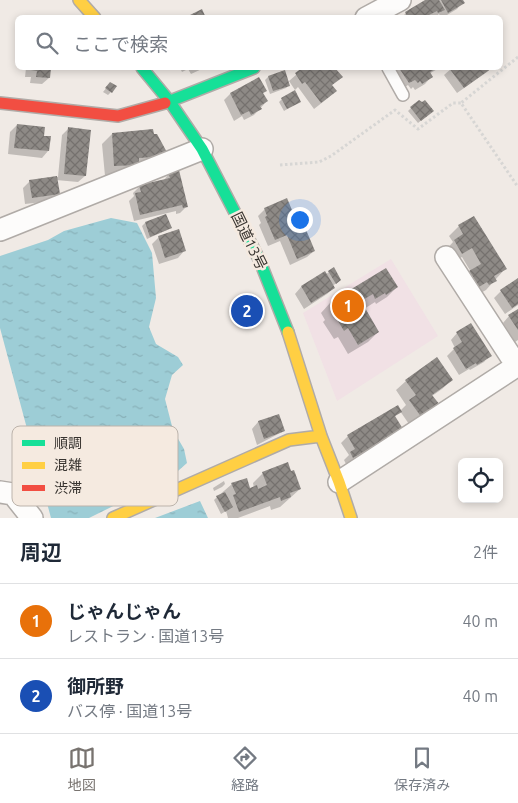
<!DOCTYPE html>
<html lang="ja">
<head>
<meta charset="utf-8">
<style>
	:root { --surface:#fff; --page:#f6f6f7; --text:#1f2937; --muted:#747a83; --line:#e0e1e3; --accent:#78736f }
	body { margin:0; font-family:Ubuntu,"Noto Sans JP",sans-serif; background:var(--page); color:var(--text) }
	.controls { position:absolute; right:15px; bottom:15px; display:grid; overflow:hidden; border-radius:8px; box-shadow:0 2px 8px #0003 }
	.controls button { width:45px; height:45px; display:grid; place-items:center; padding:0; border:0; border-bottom:1px solid var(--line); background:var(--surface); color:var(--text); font:25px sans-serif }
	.you { position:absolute; left:299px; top:219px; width:18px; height:18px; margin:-12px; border:4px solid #fff; border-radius:50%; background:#1a73e8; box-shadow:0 0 0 8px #1a73e833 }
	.badge { display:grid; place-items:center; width:32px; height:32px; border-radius:50%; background:var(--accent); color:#fff; font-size:16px; font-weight:700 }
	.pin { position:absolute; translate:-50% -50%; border:2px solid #fff; box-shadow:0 1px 5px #0006 }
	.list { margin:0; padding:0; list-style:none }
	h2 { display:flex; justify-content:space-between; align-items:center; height:65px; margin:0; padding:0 20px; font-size:21px }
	h2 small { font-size:16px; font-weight:400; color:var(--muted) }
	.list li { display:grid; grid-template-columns:32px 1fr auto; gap:15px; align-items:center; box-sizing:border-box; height:75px; padding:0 20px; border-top:1px solid var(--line) }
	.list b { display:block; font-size:19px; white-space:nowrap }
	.list p { margin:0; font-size:16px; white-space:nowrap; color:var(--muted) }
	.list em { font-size:16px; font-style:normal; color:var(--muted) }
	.icon { flex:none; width:28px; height:28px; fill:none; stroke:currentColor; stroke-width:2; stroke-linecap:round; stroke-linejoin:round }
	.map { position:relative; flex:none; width:518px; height:518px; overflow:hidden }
	.search { position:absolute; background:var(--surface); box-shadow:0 2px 8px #0003; left:15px; right:15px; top:15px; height:55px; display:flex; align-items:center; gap:12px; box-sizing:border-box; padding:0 18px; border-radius:8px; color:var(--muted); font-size:19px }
	.sheet { height:215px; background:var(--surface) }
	nav { display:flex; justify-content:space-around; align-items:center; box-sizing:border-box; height:70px; border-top:1px solid var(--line); background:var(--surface); font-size:14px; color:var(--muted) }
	nav a { display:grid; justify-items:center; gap:2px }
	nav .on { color:var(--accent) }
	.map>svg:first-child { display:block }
</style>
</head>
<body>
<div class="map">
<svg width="518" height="518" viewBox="0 0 518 518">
	<defs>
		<pattern id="water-ripples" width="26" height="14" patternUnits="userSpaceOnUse" patternTransform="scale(1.25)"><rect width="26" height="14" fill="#9dcdd6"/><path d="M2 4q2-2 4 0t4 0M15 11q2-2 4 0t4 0" fill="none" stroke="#88b0b8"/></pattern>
		<pattern id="building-cross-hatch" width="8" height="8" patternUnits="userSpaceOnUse" patternTransform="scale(1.25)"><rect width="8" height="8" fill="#8e8a86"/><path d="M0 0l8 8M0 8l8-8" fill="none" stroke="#75716e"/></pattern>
	</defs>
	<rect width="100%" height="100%" fill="#f0eae5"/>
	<path fill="#f1e1e5" d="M391,259L438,336L337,401L303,313Z"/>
	<path fill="url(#water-ripples)" d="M111,218L137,223L152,253L156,298L149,327L156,344L178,357L183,365L172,375L165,399L173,430L184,449L187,463L170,478L89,518H51L0,328V256L48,240L64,231Z
		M200,501L208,518H155Z"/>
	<path fill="#0003" d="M428,0H462L463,2L457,9L442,18H441L439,14L434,18H430V16L428,18H401L406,13Z
		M26,68H50L49,78L42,84L30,83L31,77H25Z
		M180,68H204L191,74L188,69L182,72Z
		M304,68H319L321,70L324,68H334L341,77L331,86L335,91L328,98L314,109L298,87L295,90L289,81Z
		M390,68H439L429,74L431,77L425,84L415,90L413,87L411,89L408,85L402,89Z
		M452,68H491L487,72L457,93L444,75Z
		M285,72L289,85L286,88L270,94L265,80L268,77Z
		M259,79L262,93L267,101L254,115L244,120L242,116L234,121L224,100L230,94Z
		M108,86L111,92L108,95L103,92Z
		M282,99L299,101L296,104L284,111L279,102Z
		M411,108L429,114L418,123L408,111Z
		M17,125L43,137L48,151L42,158L8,154L10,132Z
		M69,128L85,176L78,182L56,180L58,194L52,201L25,204L23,188L30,181L58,177L62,135Z
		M112,134L153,135L168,156L128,174L105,176L102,144Z
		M169,174L187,206L180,213L176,214V211L134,221L129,201L134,196L133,193L140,186L163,181Z
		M265,209L299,229L314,251L307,257L290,265L280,241L268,246L259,225L261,223L258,216Z
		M165,215L170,227L167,230L147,239L142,226L145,223Z
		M459,226L505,269L486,290L479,294L460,282L471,272L462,257L452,262L445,251L453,242L449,236Z
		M159,237L184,251L178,258L159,264L152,244Z
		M386,270L397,287L387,297L376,304L375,302L364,309L378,332L368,342L348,354L338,337L334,339L323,322L325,320L321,313L330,303Z
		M329,272L337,283L332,286L334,288L327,294L304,309L295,294L301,287L324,273L325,275Z
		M518,280V305L505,314L494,298L501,291Z
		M518,310V340L515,342L503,323L509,316Z
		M457,333L490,355L484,362L470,370L469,369L459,375L447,356L455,348L451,340Z
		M452,380L442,389L432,396L428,415L411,427L400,411L394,417L395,435L346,464L344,460L349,455L341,443L348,436L400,411L406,405L396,390L406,381Z
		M278,415L284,431L257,445L252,429L258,422Z
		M263,473L300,489L280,507L271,510L270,506L238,518H228L226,511L221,514L214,500L217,497L232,484L250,489L254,488L253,483Z
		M224,481L225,484L222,487L214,491L213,488Z"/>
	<path fill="url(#building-cross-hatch)" d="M425,0H439L445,10L438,13L437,11L427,16L428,18H408L405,12Z
		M441,0H463L465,3L448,13Z
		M202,9L206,18H184Z
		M32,68H51L50,78L36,77L37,71L31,70Z
		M302,68H335L343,77L332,85L337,91L321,103L305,82L302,84L295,73Z
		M399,68H437L430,72L433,77L422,84L420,81L418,83L415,80L409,83Z
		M449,68H492L464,88Z
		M285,70L290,86L273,91L268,76Z
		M259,77L267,91L263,93L268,101L260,106L262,109L251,115L249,111L241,115L230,93Z
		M110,82L117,86L112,93L105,88Z
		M295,90L301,102L287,109L281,98Z
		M419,100L422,102L425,100L434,111L421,121L410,107Z
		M17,124L45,127L44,136H51L49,151L14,148Z
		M68,127L91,130L86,176L64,174Z
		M153,129L154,134H157L169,156L139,158V165L114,166L112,133Z
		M179,170L188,207L183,208L182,205L140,215L135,193L141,192L139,185L170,178L168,173Z
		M57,176L60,194L32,198L29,180Z
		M287,198L299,227L304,225L315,251L297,259L287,235L275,240L265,217L267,216L264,208Z
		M166,214L172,228L150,237L145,222Z
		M474,216L507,269L494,276L497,281L489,285L487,282L479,287L469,271L481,264L472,248L462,254L454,240L463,234L458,225Z
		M179,229L186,251L165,258L158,236Z
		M334,267L341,280L336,284L328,271Z
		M386,268L398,287L386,295L385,293L375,299L373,294L361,301L379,332L358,345L348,328L344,331L332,311L334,310L330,302Z
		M325,271L335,288L311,303L301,286Z
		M518,278V304L512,308L500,290Z
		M518,309V330L508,315Z
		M471,323L492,356L477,365L476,363L466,369L453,348L462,342L456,332Z
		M437,357L453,380L432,395L440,405L422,418L409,400L416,395L405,380Z
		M398,405L402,412L395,416L403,429L353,458L350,452L355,449L347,435Z
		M279,414L285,431L264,439L258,421Z
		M288,462L291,471L294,470L301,489L290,493L291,497L281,501L280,497L239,512L233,495L236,494L231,483L247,478L250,488L257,485L258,489L267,485L262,472Z
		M225,492L233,507L225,512L216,496Z"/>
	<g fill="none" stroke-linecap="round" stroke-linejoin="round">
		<g stroke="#b0aba7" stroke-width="14">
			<path id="lane" d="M388,68L403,95"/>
		</g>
		<g stroke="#b0aba7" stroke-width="24">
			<path id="street" d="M366,18L400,0
				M0,230L202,149
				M446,257L517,366
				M339,482L518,365
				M0,492L13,494L32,518"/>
		</g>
		<g stroke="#b0aba7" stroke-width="14">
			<path id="fast" d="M142,68L170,102L202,149L259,259L288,332
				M165,103L254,68"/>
		</g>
		<g stroke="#b0aba7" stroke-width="14">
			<path id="slow" d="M79,0L95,18
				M288,332L321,436L339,482L351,518
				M113,518L289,440L321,436"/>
		</g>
		<g stroke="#b0aba7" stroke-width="14">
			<path id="jam" d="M0,103L118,116L165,103"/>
		</g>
		<path stroke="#d7d6d4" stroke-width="3" stroke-dasharray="2.5 2.5" stroke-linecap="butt" d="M518,57L461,103L518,187
			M280,165L319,162L331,156L395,110L418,129L453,103H461"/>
		<use href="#lane" stroke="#fdfcfb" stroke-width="11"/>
		<use href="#street" stroke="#fdfcfb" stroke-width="21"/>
		<use href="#fast" stroke="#16e098" stroke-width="11"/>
		<use href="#slow" stroke="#ffcf43" stroke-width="11"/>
		<use href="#jam" stroke="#f24e42" stroke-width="11"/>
	</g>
	<g text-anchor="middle" stroke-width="5" stroke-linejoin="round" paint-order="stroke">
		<g font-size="15" fill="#37332f" stroke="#f5eae0">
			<text transform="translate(249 241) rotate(64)" y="5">国道13号</text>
		</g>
	</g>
	<rect x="12" y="426" width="166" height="80" rx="8" fill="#f5eae0" stroke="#bcb3ab" stroke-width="1"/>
	<rect x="22" y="440" width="23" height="6" fill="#16e098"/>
	<rect x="22" y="462" width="23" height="7" fill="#ffcf43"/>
	<rect x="22" y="485" width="23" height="6" fill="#f24e42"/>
	<g font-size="14" fill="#37332f">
		<text x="54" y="448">順調</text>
		<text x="54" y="470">混雑</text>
		<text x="54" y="493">渋滞</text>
	</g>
</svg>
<div class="controls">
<button><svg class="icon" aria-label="locate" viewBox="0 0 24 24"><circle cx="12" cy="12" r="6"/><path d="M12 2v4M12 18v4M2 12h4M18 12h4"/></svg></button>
</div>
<div class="you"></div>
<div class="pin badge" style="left:348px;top:306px;background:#e8710a">1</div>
<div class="pin badge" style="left:247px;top:311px;background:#1a4fb4">2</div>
<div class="search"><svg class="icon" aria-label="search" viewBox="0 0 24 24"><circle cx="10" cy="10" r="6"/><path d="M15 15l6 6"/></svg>ここで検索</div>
</div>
<section class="sheet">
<h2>周辺<small>2件</small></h2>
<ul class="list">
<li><span class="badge" style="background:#e8710a">1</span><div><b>じゃんじゃん</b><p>レストラン · 国道13号</p></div><em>40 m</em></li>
<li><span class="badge" style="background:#1a4fb4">2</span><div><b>御所野</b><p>バス停 · 国道13号</p></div><em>40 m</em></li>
</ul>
</section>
<nav>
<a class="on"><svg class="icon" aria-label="map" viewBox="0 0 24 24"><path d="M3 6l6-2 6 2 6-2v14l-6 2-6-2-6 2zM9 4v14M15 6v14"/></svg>地図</a>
<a><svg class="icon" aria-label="directions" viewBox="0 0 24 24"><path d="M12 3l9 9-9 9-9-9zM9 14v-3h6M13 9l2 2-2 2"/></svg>経路</a>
<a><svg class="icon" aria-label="saved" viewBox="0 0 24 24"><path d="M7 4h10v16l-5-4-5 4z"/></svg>保存済み</a>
</nav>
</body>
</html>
